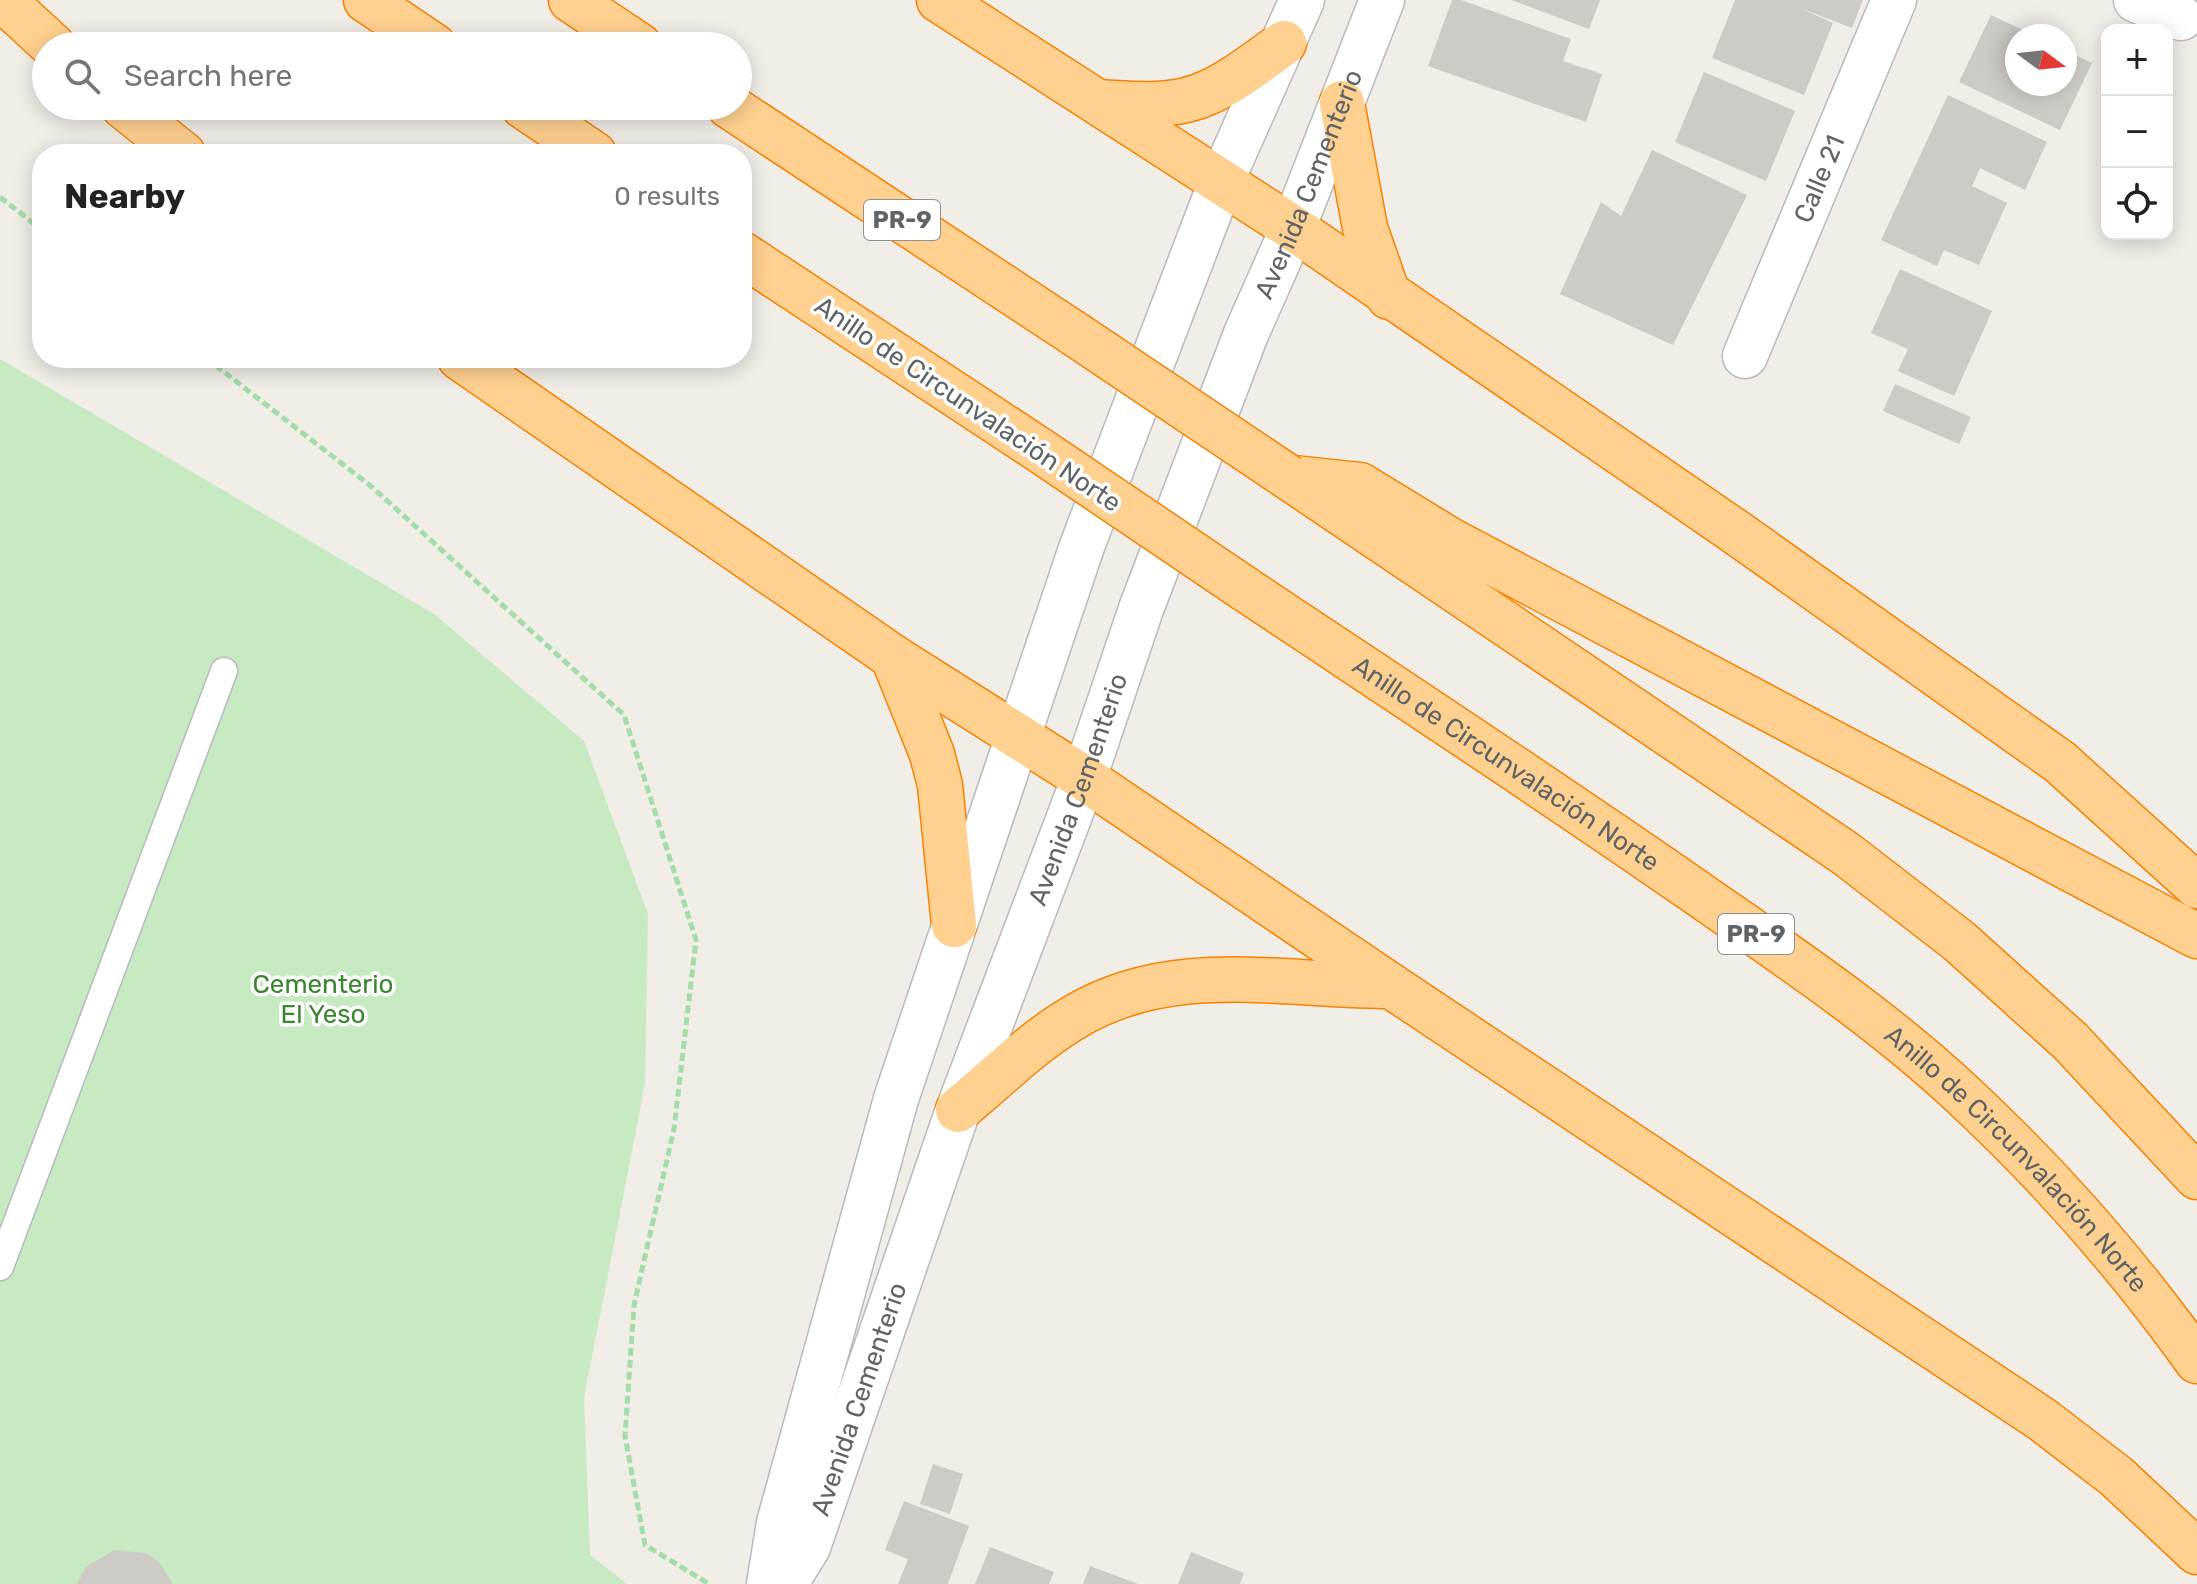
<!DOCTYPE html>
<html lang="en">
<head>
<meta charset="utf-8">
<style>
	:root { --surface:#fff; --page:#f6f6f6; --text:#222; --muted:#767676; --line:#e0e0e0 }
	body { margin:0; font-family:Rubik,sans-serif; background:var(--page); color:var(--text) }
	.controls { position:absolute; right:24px; top:24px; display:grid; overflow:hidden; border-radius:16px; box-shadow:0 4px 20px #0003 }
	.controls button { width:72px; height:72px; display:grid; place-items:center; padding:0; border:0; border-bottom:2px solid var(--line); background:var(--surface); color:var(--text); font:40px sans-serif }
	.compass { position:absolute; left:2005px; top:24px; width:72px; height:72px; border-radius:50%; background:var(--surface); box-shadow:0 4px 20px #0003; rotate:105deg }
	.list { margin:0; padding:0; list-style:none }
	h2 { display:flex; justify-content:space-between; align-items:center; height:104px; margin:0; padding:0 32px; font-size:34px }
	h2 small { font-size:26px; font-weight:400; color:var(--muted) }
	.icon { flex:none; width:44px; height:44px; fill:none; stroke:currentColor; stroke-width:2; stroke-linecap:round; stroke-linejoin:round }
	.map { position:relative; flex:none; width:2197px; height:1584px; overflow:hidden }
	.search { position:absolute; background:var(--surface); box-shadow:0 4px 20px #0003; left:32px; top:32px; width:720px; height:88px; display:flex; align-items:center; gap:20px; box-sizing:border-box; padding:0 28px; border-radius:44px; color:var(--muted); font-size:30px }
	.panel { position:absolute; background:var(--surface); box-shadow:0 4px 20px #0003; left:32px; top:144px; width:720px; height:224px; border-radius:32px }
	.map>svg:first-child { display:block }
</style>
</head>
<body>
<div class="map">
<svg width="2197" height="1584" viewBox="0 0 2197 1584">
	<rect width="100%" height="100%" fill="#f1ede7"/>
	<path fill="#c8eac2" d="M0,359L434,614L584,741L648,914L645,1084L584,1398L590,1555L627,1584H0Z"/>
	<path fill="#cecac5" d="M1452,0H1461L1571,39L1563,61L1602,74L1586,122L1428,66Z
		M1511,0H1600L1589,29Z
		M1735,0H1863L1852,28L1800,8L1833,23L1804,95L1712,58Z
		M1991,15L2035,36H2017V84H2065V50L2092,63L2060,130L1959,82Z
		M1704,72L1795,111L1766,181L1675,142Z
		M1948,95L2047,142L2025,190L1980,168L1972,186L2007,203L1979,265L1944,250L1937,266L1881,240Z
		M1652,150L1747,195L1673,345L1560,294L1601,202L1621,216Z
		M1900,269L1992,311L1954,396L1898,371L1908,349L1871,333Z
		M1895,384L1971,417L1959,444L1883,411Z
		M933,1464L963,1474L950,1514L920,1504Z
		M904,1501L969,1526L948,1584H898L908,1559L885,1550Z
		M990,1547L1054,1572L1049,1584H975Z
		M114,1550L146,1553L159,1562L173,1584H77L86,1567Z
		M1191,1552L1244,1573L1240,1584H1178Z
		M1090,1566L1138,1584H1083Z"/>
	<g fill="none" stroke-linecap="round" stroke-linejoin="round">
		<g stroke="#b7babe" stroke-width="29">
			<path id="lane" d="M0,1267L224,671"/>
		</g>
		<g stroke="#b7babe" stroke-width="47">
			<g id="street">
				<path d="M2136,0L2181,18"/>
				<path id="s1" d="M1745,356L1894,0"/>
				<path d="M769,1584L779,1523L896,1099L1082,546L1221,182L1302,0"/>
				<path id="s2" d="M785,1584L808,1547L958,1110L1084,778L1141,609L1246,334L1293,228L1382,0"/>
			</g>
		</g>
		<g stroke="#f88200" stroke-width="47">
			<g id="highway">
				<path d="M3,0L53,46"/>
				<path d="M366,0L434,46"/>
				<path d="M571,0L640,46"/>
				<path d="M939,0L1293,228L1733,530L2060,762L2197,886"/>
				<path d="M1100,102C1194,110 1209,98 1284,43"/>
				<path d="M1342,103L1365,228L1389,297"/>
				<path d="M123,106L183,154"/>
				<path d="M523,106L594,154"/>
				<path d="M729,106L1075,334"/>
				<path d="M742,254L1038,449"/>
				<path d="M460,358L893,657L1084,778L1391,986L2043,1420L2117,1477L2197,1552"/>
				<path d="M1288,477L1845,853L1959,941L2070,1041L2197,1177"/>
				<path d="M1294,478L1360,485L1450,540L2197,936"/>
				<path id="s3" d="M1245,589C1395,689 1545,787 1693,890C1786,955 1881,1018 1964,1096C2050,1176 2129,1266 2197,1361"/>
				<path d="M893,657L932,754L940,785L954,925"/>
				<path d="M958,1110C996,1079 1031,1043 1073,1018C1171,958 1283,986 1391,986"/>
			</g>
		</g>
		<path stroke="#a4dda9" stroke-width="5" stroke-dasharray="8 4" stroke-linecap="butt" d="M0,197L42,230
			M206,358L372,487L624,715L696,940L674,1129L634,1305L625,1436L645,1545L709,1584"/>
		<use href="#lane" stroke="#fff" stroke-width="26"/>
		<use href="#street" stroke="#fff" stroke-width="44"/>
		<use href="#highway" stroke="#ffd190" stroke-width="44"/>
		<g stroke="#f88200" stroke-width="47" stroke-linecap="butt">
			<path id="highway-bridge" d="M1075,334L1288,477
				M1038,449L1245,589"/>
		</g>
		<use href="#highway-bridge" stroke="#ffd190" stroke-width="44"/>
	</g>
	<g text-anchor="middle" stroke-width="7" stroke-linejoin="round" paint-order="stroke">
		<g fill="#fff" stroke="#8e9295" stroke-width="2">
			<rect x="864" y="200" width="76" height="40" rx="6"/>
			<rect x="1718" y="914" width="76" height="40" rx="6"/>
		</g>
		<g font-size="24" font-weight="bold" fill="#5e6468">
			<text x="902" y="228">PR-9</text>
			<text x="1756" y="942">PR-9</text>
		</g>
		<g font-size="26" fill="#5e6468" stroke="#fff">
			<text dy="9" stroke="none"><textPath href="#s1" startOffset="192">Calle 21</textPath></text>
			<text dy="9" stroke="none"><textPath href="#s2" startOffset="1496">Avenida Cementerio</textPath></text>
			<text transform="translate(968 404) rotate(34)" y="9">Anillo de Circunvalación Norte</text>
			<text dy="9" stroke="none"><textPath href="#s3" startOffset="314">Anillo de Circunvalación Norte</textPath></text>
			<text dy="9" stroke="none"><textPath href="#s2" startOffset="848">Avenida Cementerio</textPath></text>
			<text dy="9" stroke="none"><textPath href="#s3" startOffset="962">Anillo de Circunvalación Norte</textPath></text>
			<text dy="9" stroke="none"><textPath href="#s2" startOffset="200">Avenida Cementerio</textPath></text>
		</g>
		<g font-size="26" fill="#39862e" stroke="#fff">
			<text x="323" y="993">Cementerio<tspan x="323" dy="30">El Yeso</tspan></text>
		</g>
	</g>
</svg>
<div class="controls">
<button>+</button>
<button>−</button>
<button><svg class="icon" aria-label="locate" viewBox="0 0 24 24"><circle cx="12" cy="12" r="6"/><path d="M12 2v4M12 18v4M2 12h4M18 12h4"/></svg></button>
</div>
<svg class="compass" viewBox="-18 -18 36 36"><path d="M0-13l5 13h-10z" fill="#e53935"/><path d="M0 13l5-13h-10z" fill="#767676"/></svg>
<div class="search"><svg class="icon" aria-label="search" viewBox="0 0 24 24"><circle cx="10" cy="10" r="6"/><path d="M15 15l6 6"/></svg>Search here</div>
<section class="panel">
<h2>Nearby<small>0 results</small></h2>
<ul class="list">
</ul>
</section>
</div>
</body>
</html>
